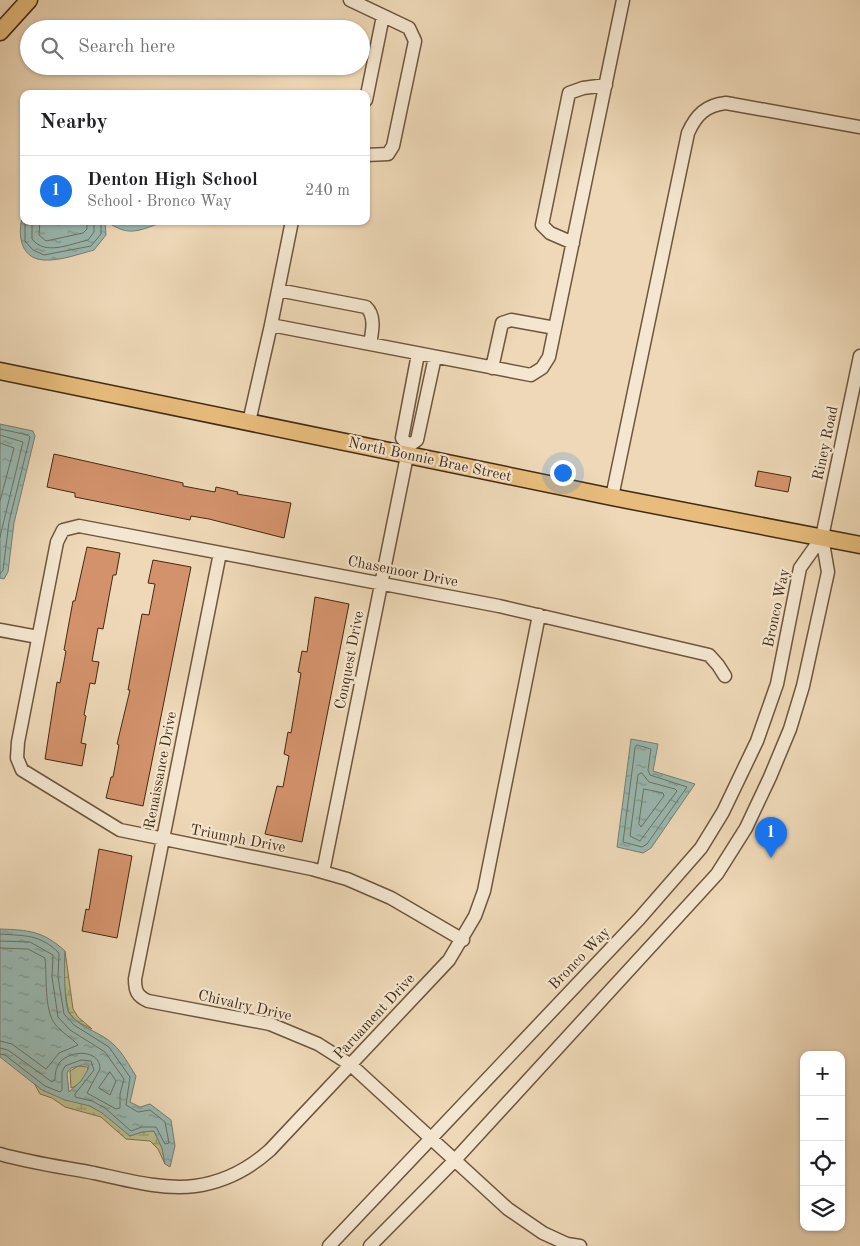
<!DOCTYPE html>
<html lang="en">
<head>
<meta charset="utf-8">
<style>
	:root { --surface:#fff; --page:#f6f6f6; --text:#202124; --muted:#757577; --line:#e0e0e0; --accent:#1a73e8 }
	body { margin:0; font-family:"Old Standard TT",serif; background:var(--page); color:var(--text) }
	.controls { position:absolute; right:15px; bottom:15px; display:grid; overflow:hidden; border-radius:10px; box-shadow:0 1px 4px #0004 }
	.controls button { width:45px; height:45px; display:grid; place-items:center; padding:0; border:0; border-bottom:1px solid var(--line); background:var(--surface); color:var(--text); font:25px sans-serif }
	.you { position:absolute; left:562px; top:472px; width:18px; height:18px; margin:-12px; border:4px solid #fff; border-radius:50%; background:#1a73e8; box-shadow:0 0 0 8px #1a73e833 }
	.badge { display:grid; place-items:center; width:32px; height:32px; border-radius:50%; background:var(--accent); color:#fff; font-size:16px; font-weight:700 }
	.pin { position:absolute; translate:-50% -41px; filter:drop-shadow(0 1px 2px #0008) }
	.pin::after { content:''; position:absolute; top:26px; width:18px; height:15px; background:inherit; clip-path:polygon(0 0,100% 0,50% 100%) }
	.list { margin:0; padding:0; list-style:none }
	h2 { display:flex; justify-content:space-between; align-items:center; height:65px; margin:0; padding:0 20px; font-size:21px }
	h2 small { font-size:16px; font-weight:400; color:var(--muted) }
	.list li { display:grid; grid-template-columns:32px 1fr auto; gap:15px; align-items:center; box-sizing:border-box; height:70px; padding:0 20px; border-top:1px solid var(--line) }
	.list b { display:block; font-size:19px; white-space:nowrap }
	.list p { margin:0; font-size:16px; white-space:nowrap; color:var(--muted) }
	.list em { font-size:16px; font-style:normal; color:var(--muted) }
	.icon { flex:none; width:28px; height:28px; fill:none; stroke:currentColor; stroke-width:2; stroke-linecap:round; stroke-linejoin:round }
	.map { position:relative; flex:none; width:860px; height:1246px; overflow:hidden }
	.search { position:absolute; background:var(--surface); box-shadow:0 1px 4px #0004; left:20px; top:20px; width:350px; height:55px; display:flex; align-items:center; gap:12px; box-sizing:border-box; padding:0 18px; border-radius:28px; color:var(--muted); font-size:19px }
	.panel { position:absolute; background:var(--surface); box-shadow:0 1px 4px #0004; left:20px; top:90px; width:350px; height:135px; border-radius:10px }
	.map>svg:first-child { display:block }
</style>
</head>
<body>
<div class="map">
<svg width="860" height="1246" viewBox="0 0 860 1246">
	<defs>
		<pattern id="wetland-marsh" width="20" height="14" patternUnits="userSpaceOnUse" patternTransform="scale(1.25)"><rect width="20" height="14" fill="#bbbe8c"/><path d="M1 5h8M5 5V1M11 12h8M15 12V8" fill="none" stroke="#9a9a71"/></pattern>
		<pattern id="water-ripples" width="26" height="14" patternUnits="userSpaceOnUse" patternTransform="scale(1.25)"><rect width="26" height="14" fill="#99b9b2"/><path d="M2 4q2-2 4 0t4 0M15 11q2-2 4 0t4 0" fill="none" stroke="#7e9690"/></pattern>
	</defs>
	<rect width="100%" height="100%" fill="#eed8b7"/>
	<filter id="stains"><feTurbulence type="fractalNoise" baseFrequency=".004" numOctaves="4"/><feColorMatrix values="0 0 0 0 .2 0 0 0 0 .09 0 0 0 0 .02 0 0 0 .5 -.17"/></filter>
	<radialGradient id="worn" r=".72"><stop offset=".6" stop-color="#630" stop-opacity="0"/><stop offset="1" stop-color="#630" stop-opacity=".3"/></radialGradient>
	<path fill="#bbbe8c" stroke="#7f7450" d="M78,1066L88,1067C88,1075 79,1086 71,1088L70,1071Z"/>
	<path fill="url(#wetland-marsh)" stroke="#7f7450" d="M65,951L73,1009L78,1017L92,1029L76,1021L68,1011L63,976Z
		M34,1083C52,1099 73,1098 92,1107C107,1114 118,1126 130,1136L142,1132L154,1131L162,1148L165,1164L158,1149L150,1141L126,1139L101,1117L65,1107L52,1098L40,1094Z"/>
	<path fill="url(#water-ripples)" stroke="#777f72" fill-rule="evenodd" d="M24,212V221H105L106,235L94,250C79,254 60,261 44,260C18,259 17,229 24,212Z
		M106,221H167C140,229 131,239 106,221Z
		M0,424L33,431L35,436L14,523L8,572L4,579L0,578Z
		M631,739L658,744L653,771L695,784L651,848L643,853L617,847Z
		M0,929C29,930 43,931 65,951C64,963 64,1004 69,1013C79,1028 101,1032 113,1044C123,1053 129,1065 136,1076L130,1102L140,1107L150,1104L171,1120L175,1146L170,1167L165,1164L162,1148L154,1131L142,1132L130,1136L102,1113L90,1106L65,1100L42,1090L0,1057ZM82,1065H88L89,1068L81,1081L69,1092L67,1073L71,1068Z"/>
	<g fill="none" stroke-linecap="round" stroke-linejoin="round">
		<path stroke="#6e7162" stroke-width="1" d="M25,221V241L33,250L44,255L91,246L101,234V221
			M32,221V239C45,256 70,244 88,240L94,232V221
			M40,221L39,235L46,241L83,233L87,229V221
			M0,429L28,435L30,437L9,522L3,570L0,574
			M0,435L23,442L0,537
			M0,443L14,448L0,501
			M637,745L651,749L648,770L650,775L687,787L647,844L642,847L623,842L635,748Z
			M642,773L649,782L675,789L677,791L640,841L630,836L638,775Z
			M644,789L663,793L664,796L641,827L639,824Z
			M0,934C25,936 40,934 59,953L58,977L64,1014L74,1025L109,1047L130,1077L126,1105L138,1112L150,1110L165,1122L169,1143L165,1144L156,1127H142L131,1131L105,1108L92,1101L75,1097V1094L94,1070L91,1061L81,1060L65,1066L62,1072V1090L60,1092L45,1086L5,1055L0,1054
			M0,941L30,942L53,955L52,977L58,1017L70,1030L105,1052L124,1079L120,1094V1108L116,1109L87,1093L100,1069C100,1049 71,1050 60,1062C56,1067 55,1074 55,1080L52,1082L8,1050L0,1048
			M0,948L28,949L45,958C47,975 44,1011 55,1024C62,1033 72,1038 78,1045L59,1053L46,1069L12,1044L0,1041
			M110,1072L116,1081L110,1095L99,1088Z"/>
	</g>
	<path fill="#d3926c" stroke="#432913" d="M54,454L183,483V486L215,492L216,487L238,492L237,494L291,503L284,538L209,519L191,516L190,520L75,497V493L47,487Z
		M758,471L791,477L788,492L755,486Z
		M87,547L120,553L116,575H113L103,629L98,628L92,661L99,662L95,684L90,683L84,715L86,716L81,743L86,744L82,766L45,759L57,682L60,683L66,651L64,650L73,601H75Z
		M153,560L191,567L143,806L106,798L111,777H113L119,745L117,744L130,690H128L142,614L149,615L155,584L148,583Z
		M315,597L349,604L302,842L265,834L277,786L283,787L289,756L284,754L288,732L291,733L301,673L298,672L302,651L307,652Z
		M99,849L132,856L117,938L82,931L86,909L89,910Z"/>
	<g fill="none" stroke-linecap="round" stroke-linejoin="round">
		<g stroke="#6e553c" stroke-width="15">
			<path id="minor" d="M350,0L409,28L415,41L393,146L388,154L366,155
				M366,100L383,16
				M292,221L271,325L531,375L542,368L549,357L623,0
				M573,243L550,233L542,225L569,93L583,88L606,85
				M278,290L366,307C376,316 372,332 370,344
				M492,368L502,323L511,320L555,328
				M249,422L271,325
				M409,446L402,438L418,354
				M612,497L688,133C696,115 706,105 726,103L860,127
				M220,553L135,979C135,991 137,996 148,1001L270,1024L318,1044L351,1065L508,1209L543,1233L567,1244L580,1246
				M0,630L38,637
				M323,872L409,446L417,440L435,357
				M463,940L391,898L347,879L312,869L120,830L22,770L17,758L18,742L57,542L63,530L79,526L499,606L709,655L718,665L725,676
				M0,1154C31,1163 62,1167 94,1173C126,1180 162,1190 195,1186C224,1182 249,1169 270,1150L449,960L475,916L484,891L539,615
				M329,1246L639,919L701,848L723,812L757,741L777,684L800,568L822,537
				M370,1246L454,1161L717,874L746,828L770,777L790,729L803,686L828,572L822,537L860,356"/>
		</g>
		<g stroke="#432913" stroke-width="19">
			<path id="major" d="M0,32L29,0
				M0,371L612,497L860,545"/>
		</g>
		<use href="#minor" stroke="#f4e6d0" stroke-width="12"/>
		<use href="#major" stroke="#e7bc7c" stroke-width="16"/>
	</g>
	<g text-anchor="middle" stroke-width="4.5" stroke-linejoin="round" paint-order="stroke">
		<g font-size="15" fill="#432913" stroke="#f4e6d0">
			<text transform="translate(825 443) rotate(-78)" y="5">Riney Road</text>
			<text transform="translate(430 459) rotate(12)" y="5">North Bonnie Brae Street</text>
			<text transform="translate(403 571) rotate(11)" y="5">Chasemoor Drive</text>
			<text transform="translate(776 608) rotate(-78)" y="5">Bronco Way</text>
			<text transform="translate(349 660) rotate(-79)" y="5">Conquest Drive</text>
			<text transform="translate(160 770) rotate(-79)" y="5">Renaissance Drive</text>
			<text transform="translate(238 838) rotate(11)" y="5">Triumph Drive</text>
			<text transform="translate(579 958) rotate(-46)" y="5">Bronco Way</text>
			<text transform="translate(245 1005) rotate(13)" y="5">Chivalry Drive</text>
			<text transform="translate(374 1016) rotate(-47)" y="5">Paruament Drive</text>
		</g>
	</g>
	<rect width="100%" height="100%" filter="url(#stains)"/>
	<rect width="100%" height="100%" fill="url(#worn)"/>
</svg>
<div class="controls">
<button>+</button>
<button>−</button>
<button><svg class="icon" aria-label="locate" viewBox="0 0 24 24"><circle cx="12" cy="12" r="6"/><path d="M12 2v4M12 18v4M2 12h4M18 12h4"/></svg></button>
<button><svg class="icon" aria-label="layers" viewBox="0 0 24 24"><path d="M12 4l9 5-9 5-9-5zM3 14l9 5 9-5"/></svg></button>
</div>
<div class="you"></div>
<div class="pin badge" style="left:771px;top:858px">1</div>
<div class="search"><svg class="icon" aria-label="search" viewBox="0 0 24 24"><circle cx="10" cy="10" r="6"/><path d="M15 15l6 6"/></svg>Search here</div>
<section class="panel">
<h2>Nearby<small></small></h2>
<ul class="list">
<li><span class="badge">1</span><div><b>Denton High School</b><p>School · Bronco Way</p></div><em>240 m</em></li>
</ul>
</section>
</div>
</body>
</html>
